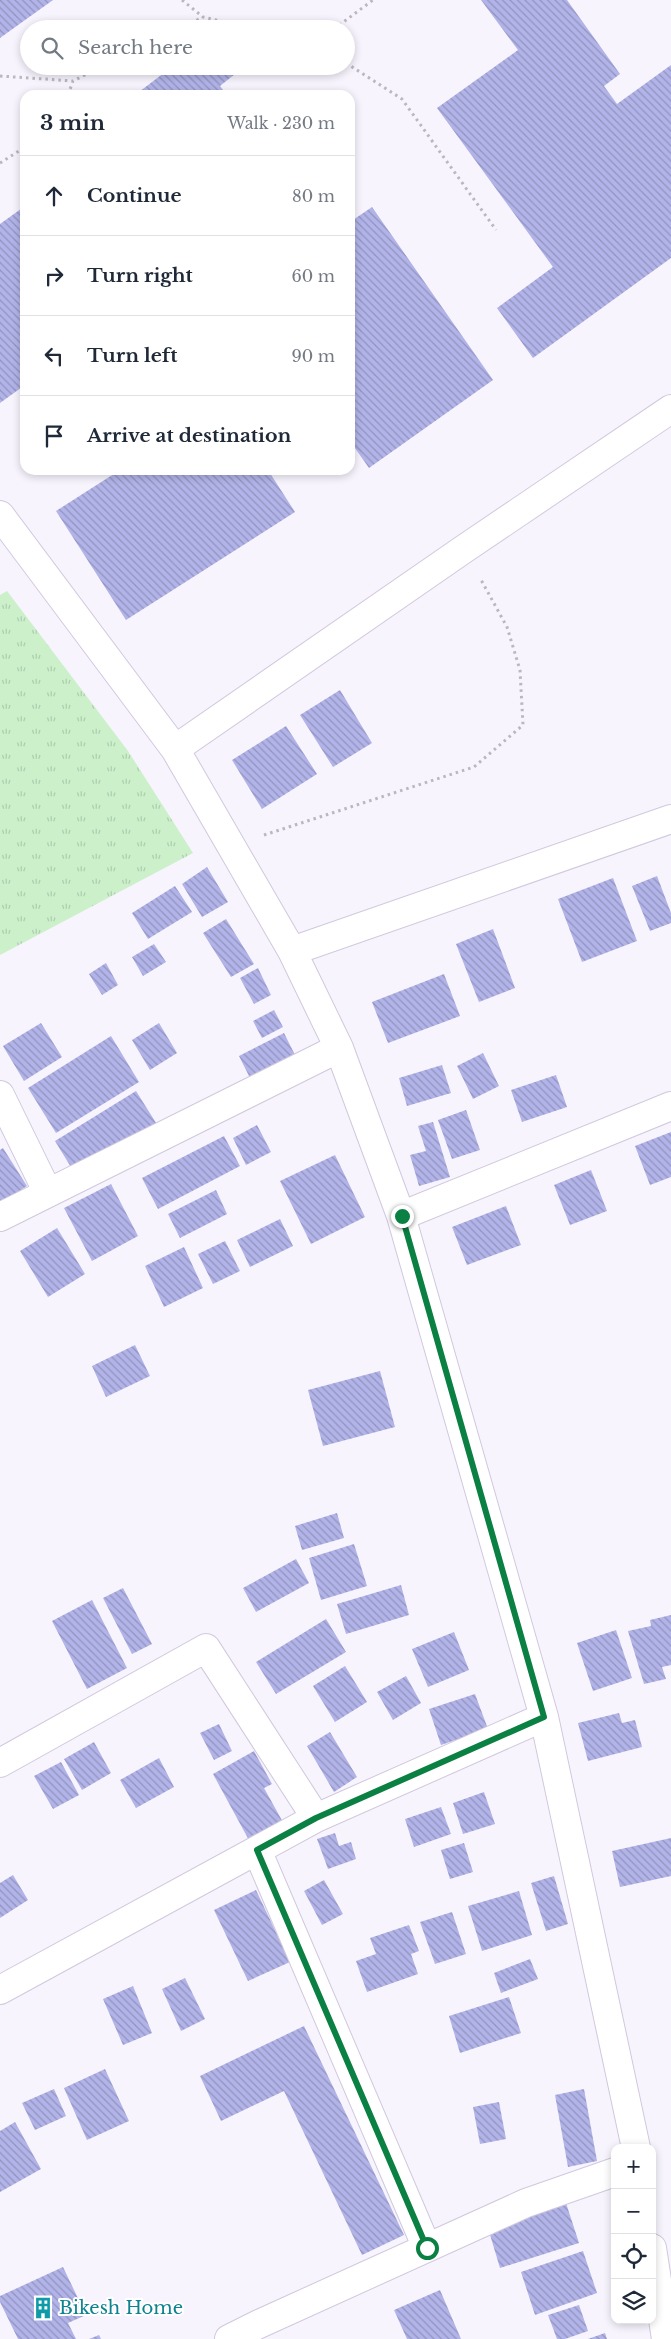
<!DOCTYPE html>
<html lang="en">
<head>
<meta charset="utf-8">
<style>
	:root { --surface:#fff; --page:#f2f2f3; --text:#1f2937; --muted:#747a83; --line:#e0e1e3 }
	body { margin:0; font-family:"Libre Baskerville",serif; background:var(--page); color:var(--text) }
	.controls { position:absolute; right:15px; bottom:15px; display:grid; overflow:hidden; border-radius:10px; box-shadow:0 2px 8px #0003 }
	.controls button { width:45px; height:45px; display:grid; place-items:center; padding:0; border:0; border-bottom:1px solid var(--line); background:var(--surface); color:var(--text); font:25px sans-serif }
	.stop { position:absolute; width:15px; height:15px; margin:-11px; border:4px solid #0b8043; border-radius:50%; background:#fff }
	.stop.end { background:#0b8043; border-color:#fff; box-shadow:0 1px 5px #0008 }
	.list { margin:0; padding:0; list-style:none }
	h2 { display:flex; justify-content:space-between; align-items:center; height:65px; margin:0; padding:0 20px; font-size:21px }
	h2 small { font-size:16px; font-weight:400; color:var(--muted) }
	.list li { display:grid; grid-template-columns:32px 1fr auto; gap:15px; align-items:center; box-sizing:border-box; height:80px; padding:0 20px; border-top:1px solid var(--line) }
	.list b { display:block; font-size:19px; white-space:nowrap }
	.list em { font-size:16px; font-style:normal; color:var(--muted) }
	.icon { flex:none; width:28px; height:28px; fill:none; stroke:currentColor; stroke-width:2; stroke-linecap:round; stroke-linejoin:round }
	.map { position:relative; flex:none; width:671px; height:2339px; overflow:hidden }
	.search { position:absolute; background:var(--surface); box-shadow:0 2px 8px #0003; left:20px; top:20px; width:335px; height:55px; display:flex; align-items:center; gap:12px; box-sizing:border-box; padding:0 18px; border-radius:28px; color:var(--muted); font-size:19px }
	.panel { position:absolute; background:var(--surface); box-shadow:0 2px 8px #0003; left:20px; top:90px; width:335px; height:385px; border-radius:15px }
	.map>svg:first-child { display:block }
</style>
</head>
<body>
<div class="map">
<svg width="671" height="2339" viewBox="0 0 671 2339">
	<defs>
		<pattern id="grass-tufts" width="24" height="20" patternUnits="userSpaceOnUse" patternTransform="scale(1.25)"><rect width="24" height="20" fill="#cbf0ca"/><path d="M3 7l-1-3M5 7V3M7 7l1-3M15 17l-1-3M17 17v-4M19 17l1-3" fill="none" stroke="#afceae"/></pattern>
		<pattern id="building-back-hatch" width="6" height="6" patternUnits="userSpaceOnUse" patternTransform="scale(1.25)"><rect width="6" height="6" fill="#b2b4e9"/><path d="M-1 5l2 2M0 0l6 6M5-1l2 2" fill="none" stroke="#9193bd"/></pattern>
	</defs>
	<rect width="100%" height="100%" fill="#f7f4fd"/>
	<path fill="url(#grass-tufts)" d="M7,591L128,751L193,853L0,955V595Z"/>
	<path fill="url(#building-back-hatch)" d="M0,0H53L0,38Z
		M481,0H567L620,74L604,86L617,104L671,65V258L533,358L497,308L553,267L437,108L518,50Z
		M173,66H238L240,70L220,86L227,95H135Z
		M25,206V385L0,403V224Z
		M372,207L493,380L369,468L350,441V222Z
		M120,470H268L295,512L126,620L56,511Z
		M340,690L372,743L333,767L300,715Z
		M286,726L317,774L262,809L232,760Z
		M207,867L228,902L202,917L182,884Z
		M657,876L671,913V923L650,931L632,886Z
		M613,878L637,941L582,962L558,899Z
		M175,886L192,912L148,939L132,913Z
		M226,919L254,964L231,977L203,933Z
		M493,929L515,988L479,1002L456,944Z
		M154,944L166,962L143,976L132,957Z
		M106,963L118,985L102,995L89,974Z
		M258,968L271,995L254,1004L240,978Z
		M444,974L460,1016L388,1043L372,1002Z
		M274,1010L283,1027L262,1038L253,1021Z
		M41,1023L62,1057L24,1081L3,1046Z
		M159,1023L177,1053L150,1070L132,1040Z
		M284,1033L295,1055L250,1078L239,1056Z
		M111,1036L139,1082L56,1133L28,1088Z
		M483,1053L499,1086L473,1099L457,1066Z
		M442,1065L451,1093L407,1106L399,1078Z
		M556,1075L567,1107L522,1122L511,1090Z
		M136,1091L158,1126L77,1177L55,1141Z
		M466,1110L480,1150L452,1159L438,1120Z
		M433,1122L450,1177L419,1186L410,1155L426,1151L418,1126Z
		M257,1125L271,1152L246,1165L233,1138Z
		M671,1132V1177L650,1185L635,1146Z
		M224,1136L240,1166L158,1209L142,1178Z
		M3,1148L27,1186L0,1204V1150Z
		M335,1155L365,1217L311,1244L280,1181Z
		M591,1170L607,1211L570,1225L554,1185Z
		M111,1184L138,1236L92,1261L64,1208Z
		M216,1190L227,1214L180,1238L168,1214Z
		M506,1206L521,1245L467,1265L452,1227Z
		M280,1219L293,1246L250,1267L237,1240Z
		M57,1228L85,1274L48,1297L20,1251Z
		M225,1241L240,1271L213,1284L198,1254Z
		M184,1247L203,1288L164,1307L145,1266Z
		M135,1345L150,1376L106,1397L92,1366Z
		M380,1371L395,1427L323,1446L308,1390Z
		M337,1513L344,1538L302,1550L295,1526Z
		M354,1544L367,1586L321,1600L309,1558Z
		M296,1559L309,1583L256,1612L243,1588Z
		M401,1585L409,1615L346,1634L337,1604Z
		M123,1588L152,1644L132,1654L103,1598Z
		M92,1600L127,1668L87,1689L52,1621Z
		M671,1615V1665L662,1667L666,1679L644,1684L628,1631L651,1626L650,1620Z
		M326,1619L346,1652L276,1694L256,1662Z
		M616,1630L632,1678L593,1691L577,1643Z
		M454,1632L469,1670L428,1687L412,1649Z
		M345,1666L367,1702L335,1722L313,1686Z
		M406,1676L421,1703L393,1720L377,1692Z
		M475,1694L488,1729L441,1745L429,1709Z
		M619,1713L622,1723L635,1720L642,1747L588,1761L578,1723Z
		M219,1724L232,1751L214,1760L200,1733Z
		M330,1732L357,1777L334,1792L307,1746Z
		M94,1742L111,1773L82,1790L64,1759Z
		M254,1751L272,1784L264,1788L284,1824L250,1842L213,1774Z
		M159,1758L174,1787L136,1808L120,1780Z
		M61,1762L79,1795L53,1809L34,1776Z
		M484,1792L495,1824L463,1834L453,1803Z
		M441,1807L451,1834L414,1847L405,1819Z
		M335,1833L339,1846L351,1842L356,1859L328,1869L317,1839Z
		M671,1838V1876L620,1887L612,1851Z
		M464,1843L473,1872L450,1879L441,1850Z
		M13,1875L28,1900L0,1918V1883Z
		M554,1876L568,1924L546,1931L531,1883Z
		M324,1880L343,1914L322,1925L304,1891Z
		M256,1890L290,1962L248,1981L214,1910Z
		M519,1891L532,1935L482,1951L468,1906Z
		M452,1912L466,1954L435,1964L420,1922Z
		M409,1925L419,1951L411,1954L418,1974L367,1992L356,1961L376,1954L370,1938Z
		M530,1959L538,1979L501,1993L494,1973Z
		M185,1978L205,2019L181,2031L162,1989Z
		M133,1986L152,2033L123,2045L103,1999Z
		M509,1997L521,2033L460,2053L449,2016Z
		M304,2026L404,2235L362,2255L284,2091L221,2121L200,2076Z
		M105,2069L129,2121L87,2140L64,2088Z
		M54,2089L66,2116L35,2130L22,2103Z
		M584,2089L597,2161L568,2167L555,2095Z
		M499,2102L506,2139L480,2144L473,2107Z
		M15,2122L41,2169L0,2192V2131Z
		M566,2203L579,2243L500,2268L488,2228Z
		M583,2251L597,2293L535,2315L521,2272Z
		M63,2267L86,2315L68,2323L76,2339H18L0,2302V2296Z
		M440,2290L461,2339H407L394,2310Z
		M579,2305L588,2331L565,2339H557L548,2315Z
		M605,2333L607,2339H588Z
		M99,2335L101,2339H89Z"/>
	<g fill="none" stroke-linecap="round" stroke-linejoin="round">
		<g stroke="#d1c8de" stroke-width="30">
			<path id="street" d="M0,515L175,749L292,951L339,1048L401,1216L544,1717L636,2148
				M175,749L464,549L671,409
				M292,951L671,819
				M0,1095L48,1193
				M401,1216L671,1106
				M0,1217L339,1048
				M0,1763L206,1648L316,1818
				M257,1850L427,2248
				M0,1990L316,1818L544,1717
				M652,2248L666,2339
				M229,2339L259,2324L526,2203L615,2172"/>
		</g>
		<path stroke="#bab7c0" stroke-width="3" stroke-dasharray="2.5 4" stroke-linecap="butt" d="M182,0L203,17L255,29
			M179,29L203,17
			M334,29L373,0
			M346,63L402,99L496,230
			M0,76L73,81
			M68,95L73,81L103,66
			M0,163L25,147
			M264,835L474,767L523,725L520,670L507,627L480,578"/>
		<use href="#street" stroke="#fff" stroke-width="28"/>
	</g>
	<g fill="none" stroke-linecap="round" stroke-linejoin="round">
		<path stroke="#0b8043" stroke-width="6" d="M402,1216L544,1717L316,1818L257,1850L427,2248"/>
	</g>
	<defs>
		<g id="building-bare" transform="scale(1.725)"><path d="M-4-6H4V6H1V3H-1V6H-4ZM-2.5-4.3h1.7v1.8h-1.7ZM.8-4.3h1.7v1.8H.8ZM-2.5-1h1.7V.8h-1.7ZM.8-1h1.7V.8H.8Z" fill="#0f9aa8" stroke="#fff" stroke-width="2.5" paint-order="stroke"/></g>
	</defs>
	<g fill-rule="evenodd">
		<use href="#building-bare" x="43" y="2308"/>
	</g>
	<g text-anchor="middle" stroke-width="4" stroke-linejoin="round" paint-order="stroke">
		<g font-size="18" fill="#0d838f" stroke="#fff" text-anchor="start">
			<text x="59" y="2314">Bikesh Home</text>
		</g>
	</g>
</svg>
<div class="controls">
<button>+</button>
<button>−</button>
<button><svg class="icon" aria-label="locate" viewBox="0 0 24 24"><circle cx="12" cy="12" r="6"/><path d="M12 2v4M12 18v4M2 12h4M18 12h4"/></svg></button>
<button><svg class="icon" aria-label="layers" viewBox="0 0 24 24"><path d="M12 4l9 5-9 5-9-5zM3 14l9 5 9-5"/></svg></button>
</div>
<div class="stop" style="left:427px;top:2248px"></div>
<div class="stop end" style="left:402px;top:1216px"></div>
<div class="search"><svg class="icon" aria-label="search" viewBox="0 0 24 24"><circle cx="10" cy="10" r="6"/><path d="M15 15l6 6"/></svg>Search here</div>
<section class="panel">
<h2>3 min<small>Walk · 230 m</small></h2>
<ul class="list">
<li><svg class="icon" aria-label="ahead" viewBox="0 0 24 24"><path d="M12 20V5M6 11l6-6 6 6"/></svg><div><b>Continue</b></div><em>80 m</em></li>
<li><svg class="icon" aria-label="right" viewBox="0 0 24 24"><path d="M7 20v-9h11M14 6l5 5-5 5"/></svg><div><b>Turn right</b></div><em>60 m</em></li>
<li><svg class="icon" aria-label="left" viewBox="0 0 24 24"><path d="M17 20v-9H6M10 6l-5 5 5 5"/></svg><div><b>Turn left</b></div><em>90 m</em></li>
<li><svg class="icon" aria-label="arrive" viewBox="0 0 24 24"><path d="M6 21V4h12l-3 4 3 4H6"/></svg><div><b>Arrive at destination</b></div></li>
</ul>
</section>
</div>
</body>
</html>
